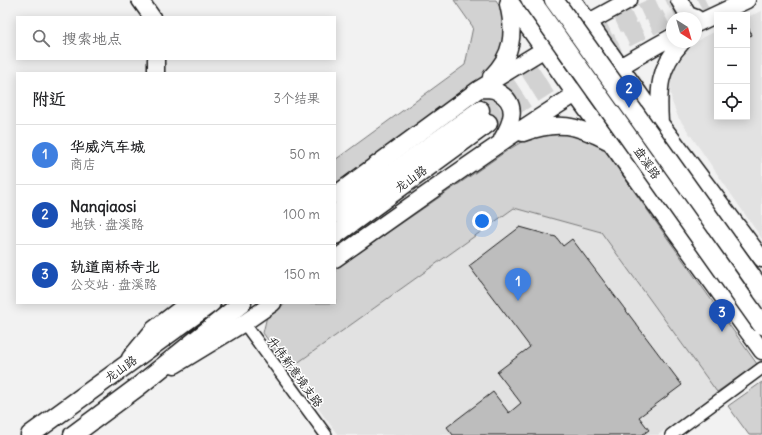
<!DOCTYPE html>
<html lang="zh">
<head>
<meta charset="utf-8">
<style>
	:root { --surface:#fff; --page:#f6f6f6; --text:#202124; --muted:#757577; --line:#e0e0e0; --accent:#1f6fb2 }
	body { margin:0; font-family:Delius,"LXGW WenKai TC",sans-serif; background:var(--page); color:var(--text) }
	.controls { position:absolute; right:12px; top:12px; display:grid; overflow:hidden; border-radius:0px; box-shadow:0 2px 10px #0003 }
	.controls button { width:36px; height:36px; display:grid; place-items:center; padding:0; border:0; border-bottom:1px solid var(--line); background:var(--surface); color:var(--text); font:20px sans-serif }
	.compass { position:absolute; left:666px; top:12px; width:36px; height:36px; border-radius:50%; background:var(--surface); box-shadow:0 2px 10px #0003; rotate:143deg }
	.you { position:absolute; left:482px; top:221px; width:14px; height:14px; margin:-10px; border:3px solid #fff; border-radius:50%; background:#1a73e8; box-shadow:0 0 0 6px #1a73e833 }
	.badge { display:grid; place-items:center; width:26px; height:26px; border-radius:50%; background:var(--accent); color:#fff; font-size:13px; font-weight:700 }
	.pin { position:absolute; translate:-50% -33px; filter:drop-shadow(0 1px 2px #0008) }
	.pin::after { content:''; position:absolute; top:21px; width:14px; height:12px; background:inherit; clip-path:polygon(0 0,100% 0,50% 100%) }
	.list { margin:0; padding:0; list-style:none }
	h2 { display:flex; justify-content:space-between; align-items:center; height:52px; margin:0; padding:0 16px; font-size:17px }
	h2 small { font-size:13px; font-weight:400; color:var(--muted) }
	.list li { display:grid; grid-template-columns:26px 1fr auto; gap:12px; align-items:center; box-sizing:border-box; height:60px; padding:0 16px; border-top:1px solid var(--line) }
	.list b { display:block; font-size:15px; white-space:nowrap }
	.list p { margin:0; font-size:13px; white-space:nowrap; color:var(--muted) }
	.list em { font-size:13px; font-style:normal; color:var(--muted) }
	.icon { flex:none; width:22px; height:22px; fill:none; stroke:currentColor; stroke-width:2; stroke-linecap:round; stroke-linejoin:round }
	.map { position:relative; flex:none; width:762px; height:435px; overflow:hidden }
	.search { position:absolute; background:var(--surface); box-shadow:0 2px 10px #0003; left:16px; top:16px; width:320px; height:44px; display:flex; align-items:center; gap:10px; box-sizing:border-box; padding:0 14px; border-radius:0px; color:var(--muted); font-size:15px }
	.panel { position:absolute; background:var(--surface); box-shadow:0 2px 10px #0003; left:16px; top:72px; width:320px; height:232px; border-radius:0px }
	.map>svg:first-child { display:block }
</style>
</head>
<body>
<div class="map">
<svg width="762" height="435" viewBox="0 0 762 435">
	<rect width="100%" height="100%" fill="#f2f2f2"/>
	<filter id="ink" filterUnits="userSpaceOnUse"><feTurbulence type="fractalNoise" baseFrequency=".025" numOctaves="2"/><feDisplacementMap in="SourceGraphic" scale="8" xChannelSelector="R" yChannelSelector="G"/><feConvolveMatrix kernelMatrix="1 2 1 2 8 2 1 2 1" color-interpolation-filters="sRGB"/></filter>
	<g filter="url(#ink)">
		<path fill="#e2e2e2" d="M762,11V239L678,117L672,102L670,88L672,74L688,48L703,37L717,31V117H747V17Z
			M514,208L601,232L717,392L658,435H338L289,369Z"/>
		<path fill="#d2d2d2" stroke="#777" d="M454,0H496C508,17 507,48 495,65C490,71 482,77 477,82L335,186V160L465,65L473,27Z
			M547,132C573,132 586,136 606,152L757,364L717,392L601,232L514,208L289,369L263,333L267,316L286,303H335V269L508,150L530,137Z
			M762,382V435H749L728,406Z"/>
		<path fill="#bdbdbd" stroke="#1c1c1c" d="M747,25L752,35L747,37Z
			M520,227L556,237L563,246L572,239L682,385L639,417L649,430L642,435H453L447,427L493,392L509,413L521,403L497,372L530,347L469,266Z"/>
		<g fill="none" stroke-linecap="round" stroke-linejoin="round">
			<path stroke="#d2d2d2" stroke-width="18" stroke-dasharray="18 9" stroke-linecap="butt" d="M480,110L596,34L668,0
				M488,123L608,47L705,0"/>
			<g stroke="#1c1c1c" stroke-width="14">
				<path id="street" d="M244,323L326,435
					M671,435L762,368"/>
			</g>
			<g stroke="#1c1c1c" stroke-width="19">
				<path id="secondary" d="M140,0L152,17
					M509,0L575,94L762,351
					M573,0L660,123L762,259
					M679,0L688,15L696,18
					M696,24L747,0
					M156,73V59
					M491,77C513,55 515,33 508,4
					M479,89C485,89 494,89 498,92C520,104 511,124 502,139
					M660,123C658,90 658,68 682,42
					M523,133C558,120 576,125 608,141
					M335,195L479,89L589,22L629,0
					M335,259C445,181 554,102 672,37
					M130,358L154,329L188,303
					M175,365L244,323L273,303"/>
			</g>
			<g stroke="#1c1c1c" stroke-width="21">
				<path id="primary" d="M335,214L480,110
					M335,235L488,123
					M30,435L211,303
					M73,435L139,386L242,303"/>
			</g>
			<use href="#street" stroke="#fff" stroke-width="11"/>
			<use href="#secondary" stroke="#fff" stroke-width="16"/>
			<use href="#primary" stroke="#fff" stroke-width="18"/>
			<g stroke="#1c1c1c" stroke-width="21" stroke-linecap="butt">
				<path id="primary-bridge" d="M531,0L762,325
					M554,0L762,291"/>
			</g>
			<use href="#primary-bridge" stroke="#fff" stroke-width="18"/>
		</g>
	</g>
	<g text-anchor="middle" stroke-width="3" stroke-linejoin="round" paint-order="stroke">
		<g font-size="12" fill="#1c1c1c" stroke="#fff">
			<text transform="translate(647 163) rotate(55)" y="4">盘溪路</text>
			<text transform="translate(411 179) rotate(-36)" y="4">龙山路</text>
			<text transform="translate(121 369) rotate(-36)" y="4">龙山路</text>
			<text transform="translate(295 372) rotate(54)" y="4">升伟新意境支路</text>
		</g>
	</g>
</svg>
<div class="controls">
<button>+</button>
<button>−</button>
<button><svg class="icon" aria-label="locate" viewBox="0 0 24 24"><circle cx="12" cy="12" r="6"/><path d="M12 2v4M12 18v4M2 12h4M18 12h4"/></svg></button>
</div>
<svg class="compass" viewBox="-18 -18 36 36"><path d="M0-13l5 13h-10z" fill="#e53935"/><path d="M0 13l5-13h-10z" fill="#757577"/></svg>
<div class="you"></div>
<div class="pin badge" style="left:518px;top:301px;background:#3f7fe0">1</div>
<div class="pin badge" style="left:629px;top:108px;background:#1a4fb4">2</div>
<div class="pin badge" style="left:722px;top:332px;background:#1a4fb4">3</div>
<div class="search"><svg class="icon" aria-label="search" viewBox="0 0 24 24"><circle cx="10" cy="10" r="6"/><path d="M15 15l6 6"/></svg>搜索地点</div>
<section class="panel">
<h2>附近<small>3个结果</small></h2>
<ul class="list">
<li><span class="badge" style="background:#3f7fe0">1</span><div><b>华威汽车城</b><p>商店</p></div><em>50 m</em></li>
<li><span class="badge" style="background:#1a4fb4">2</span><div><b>Nanqiaosi</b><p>地铁 · 盘溪路</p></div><em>100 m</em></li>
<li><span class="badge" style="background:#1a4fb4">3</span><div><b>轨道南桥寺北</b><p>公交站 · 盘溪路</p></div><em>150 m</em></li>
</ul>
</section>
</div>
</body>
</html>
